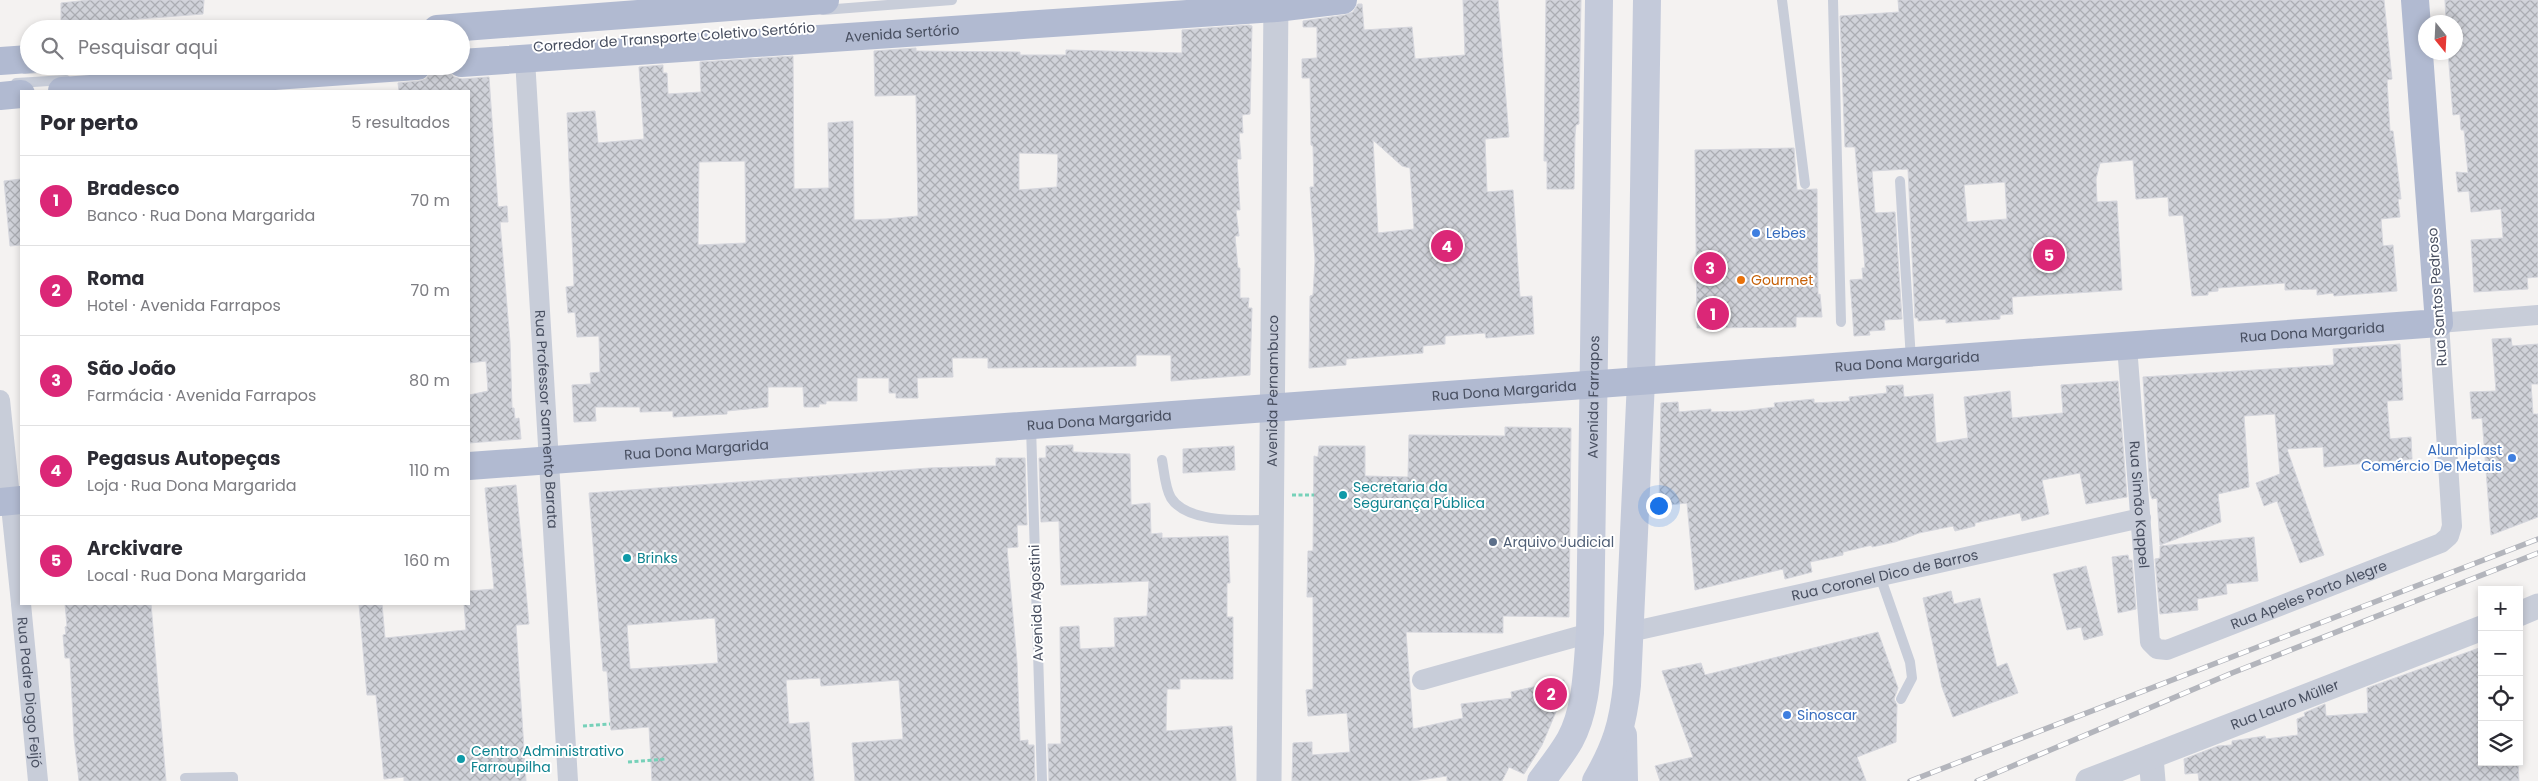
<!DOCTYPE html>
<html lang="pt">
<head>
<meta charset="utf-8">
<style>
	:root { --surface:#fff; --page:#f2f2f3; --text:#2b2b33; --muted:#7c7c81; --line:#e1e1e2; --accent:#db2777 }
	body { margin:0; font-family:Poppins,sans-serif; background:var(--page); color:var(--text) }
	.controls { position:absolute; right:15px; bottom:15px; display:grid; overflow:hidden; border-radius:0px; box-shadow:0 2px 8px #0003 }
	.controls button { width:45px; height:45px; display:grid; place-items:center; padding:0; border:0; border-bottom:1px solid var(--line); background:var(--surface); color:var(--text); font:25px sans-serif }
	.compass { position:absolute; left:2418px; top:15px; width:45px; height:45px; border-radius:50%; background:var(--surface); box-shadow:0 2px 8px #0003; rotate:162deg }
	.you { position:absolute; left:1658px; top:505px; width:18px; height:18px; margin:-12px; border:4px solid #fff; border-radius:50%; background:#1a73e8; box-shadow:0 0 0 8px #1a73e833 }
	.badge { display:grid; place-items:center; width:32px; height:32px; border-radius:50%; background:var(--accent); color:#fff; font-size:16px; font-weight:700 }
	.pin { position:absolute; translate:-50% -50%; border:2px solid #fff; box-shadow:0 1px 5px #0006 }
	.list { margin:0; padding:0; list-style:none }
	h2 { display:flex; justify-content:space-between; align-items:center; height:65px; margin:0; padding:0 20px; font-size:21px }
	h2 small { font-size:16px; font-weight:400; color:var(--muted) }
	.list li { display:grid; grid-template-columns:32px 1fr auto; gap:15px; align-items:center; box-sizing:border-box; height:90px; padding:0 20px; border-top:1px solid var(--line) }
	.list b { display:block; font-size:19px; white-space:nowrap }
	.list p { margin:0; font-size:16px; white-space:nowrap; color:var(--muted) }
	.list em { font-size:16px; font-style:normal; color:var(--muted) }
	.icon { flex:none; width:28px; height:28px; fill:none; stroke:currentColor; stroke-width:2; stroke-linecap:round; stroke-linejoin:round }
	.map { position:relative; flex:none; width:2538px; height:781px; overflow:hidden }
	.search { position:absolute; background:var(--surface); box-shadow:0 2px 8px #0003; left:20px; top:20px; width:450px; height:55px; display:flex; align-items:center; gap:12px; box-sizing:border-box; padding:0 18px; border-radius:28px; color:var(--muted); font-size:19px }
	.panel { position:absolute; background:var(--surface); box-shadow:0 2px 8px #0003; left:20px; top:90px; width:450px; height:515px; border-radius:0px }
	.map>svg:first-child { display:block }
</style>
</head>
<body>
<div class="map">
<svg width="2538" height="781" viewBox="0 0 2538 781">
	<defs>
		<pattern id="building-cross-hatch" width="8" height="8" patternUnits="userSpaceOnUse" patternTransform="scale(1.25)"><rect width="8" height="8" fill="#d0d2d9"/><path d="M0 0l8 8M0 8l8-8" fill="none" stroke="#abadb3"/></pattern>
	</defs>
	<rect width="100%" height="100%" fill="#f4f2f1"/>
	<path fill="url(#building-cross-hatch)" stroke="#d5d6dd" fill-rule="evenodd" d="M89,0H204L203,14L61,25V3Z
		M1463,0H1498L1509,137L1485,139L1487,192L1513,190L1520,297L1532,296L1534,334L1486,338L1485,333L1445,336V344L1423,346V353L1346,359V365L1309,368L1310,296L1313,295L1315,261L1310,187H1314L1313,146L1311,145L1310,78H1302V59L1317,58V27H1303V21L1345,15L1353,12L1358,4H1362L1364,30L1412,27L1415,59L1465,55ZM1373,140L1402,166L1410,168L1414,229L1378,233Z
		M1546,0H1581L1579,107V124L1576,125L1575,135L1574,189H1547V161H1544Z
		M1898,0H2384L2392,79L2387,80L2390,131H2393L2401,199H2398L2400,217L2381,219L2383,246L2393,245L2397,291L2334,296L2333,293L2317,295V289L2285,290V283L2218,288V291L2208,292V295L2192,296L2183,215L2169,216L2168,197L2136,199L2133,160L2100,163L2096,179L2097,202L2117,201L2122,290L2012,297L2013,314L2000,315V319L1946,323V319L1918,321V318H1915L1908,169L1872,171L1875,213L1895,212L1902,319L1884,320L1885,330L1869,331L1870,335L1854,336L1850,280L1863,279L1862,268H1865L1855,147H1845L1840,16L1899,12ZM2005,182L2007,219L1967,222L1964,185Z
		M2445,0H2538V277L2527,278L2528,289L2474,292L2471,240L2503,238L2501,209L2471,212L2469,191L2458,192L2456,172L2468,173L2464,130H2461L2460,114L2453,115L2448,52H2456V22H2446Z
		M1249,25L1252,26L1250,114L1242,115L1243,133H1239L1241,159H1237L1240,210H1236L1239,236H1235L1238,268H1240V298H1249L1248,308H1252L1250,375L1171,381V355H1136V366L1090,367L988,368V358H952L953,377L917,378L918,398H896V393H889V378H857V401H826V404H819V407H804L803,387H768V407L727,411V414L673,417V411L640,412V407H595L596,421L574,422L572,385L591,384L590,373L600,372L599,336L577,337L575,312L568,313L566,287L574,286L567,113L595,111L598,143L644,139L639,67L663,65V73H667L668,94L701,92L700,62L793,56L794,189L829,188L828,123L853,121L854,220L886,219L918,216L916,95L875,96L874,51L916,48V51L1020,52V55H1066V50L1182,53V30ZM1019,153L1058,154L1057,187L1019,190ZM745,161L746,243L698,245L699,162Z
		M447,69L454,77L462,79L489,77L498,207L507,206L508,222H500L510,342L512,408H514L515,419L519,418L521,439L469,443V395L488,391L486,361L469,363V91H399L398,83L419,81L426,79L432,70Z
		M1794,148L1797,190L1817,189L1818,295L1820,294L1822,317H1796V327L1697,328L1695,150Z
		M21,179V245L10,246L4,181Z
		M2511,338L2512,346L2538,344V384H2531L2533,414H2538V517L2491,535L2482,418L2472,419L2470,392L2496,391L2492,339Z
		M2400,344L2403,400L2387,401L2390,439L2411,437L2412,459L2324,467L2323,447L2287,449L2324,555L2300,563L2277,501L2264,506L2256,483L2280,474L2275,414L2244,416L2249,487L2218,494L2221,522L2160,545L2157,498L2152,499L2150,492L2143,377L2334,365L2333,349Z
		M2118,381L2127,497L2086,504L2080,473L2042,480L2049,514L2022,521L2020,513L1975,523V526L1955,531L1953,526L1919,533L1895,542L1872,547V545L1843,552V555L1810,562L1812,572L1785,579L1783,569L1695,590L1687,503L1659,506L1661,403L1678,402L1679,412L1711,409V412L1743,411L1775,407L1774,403L1814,399V403L1850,401L1849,397L1887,393L1886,386L1903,385L1904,397L1933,394L1936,443L1968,438L1964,397L2010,391L2012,418L2063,413L2061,385Z
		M1505,427L1571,428L1569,617L1503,616V633L1406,632L1413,729L1463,718L1461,704L1512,698L1511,692L1564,680L1563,695L1542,745L1524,774L1509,767L1502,781H1447V776L1414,781H1292L1293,743L1312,742V755L1350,752L1347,713L1308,716L1306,690L1313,689V597H1307L1308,551H1313L1314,456L1318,457L1319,446H1365V476L1408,477L1409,435L1505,436Z
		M1073,445V452L1130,454L1131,505L1150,503L1151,534L1162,533V538L1228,536L1230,583H1227V617H1233V679H1180V689H1167L1166,731L1232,726L1236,781H1049L1048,744H1061L1060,627L1079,626L1080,649L1115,647L1114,618L1147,616L1149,581L1061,585L1059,521L1041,522L1039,458H1046V446Z
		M1234,446L1235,470L1183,473V449Z
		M996,458H1025L1027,525H1017L1018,547L1007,548L1017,662L1020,741L1028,740V745H1034L1035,781H855L852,743L903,739L899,680L821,686L820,678L786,680L789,724L809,722L814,781H652L649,727L611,730L607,671H603L589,493L929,468L990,466H996ZM715,618L718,663L630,669L627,625Z
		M516,485L529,624L516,625L526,781H404V777L384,779L376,695H367L359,604H382L385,638L466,630L464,604H469V591L494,589L485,488Z
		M2254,537L2258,581L2226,584L2227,594L2197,599L2198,610L2160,614L2155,559L2160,558V546Z
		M2128,555L2129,560H2132L2136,609L2118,613L2112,557Z
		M2086,566L2103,635L2084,640L2081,627L2067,630L2053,574Z
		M1951,591L1954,604L1980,598L1997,667L2007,663L2018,693L1953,717L1942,687L1923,598Z
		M65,604H151L166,781H79L74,738L70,658H65L63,635L66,634L65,627L67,626Z
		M1878,632L1898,688L1894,699L1897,705L1896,742L1857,757L1866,781H1660L1655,766L1693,757L1662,671L1701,663L1705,675Z
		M2482,647V762H2518L2519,781H2199L2198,773L2185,774L2184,759L2218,746L2232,745V741L2265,736L2266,739L2298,735L2297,719L2305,716L2304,713L2325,704L2326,716L2368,713L2367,688Z"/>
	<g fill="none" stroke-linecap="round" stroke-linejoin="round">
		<path stroke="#76d1b9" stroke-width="3" stroke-dasharray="4 2.5" stroke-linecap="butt" d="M1292,495H1314
			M583,726L610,724
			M628,762L666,759"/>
		<path stroke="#c8cdd9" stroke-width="10" d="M1782,0L1805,184
			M1833,0L1841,322
			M823,10L952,0
			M25,69L67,66
			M16,83L66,80
			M1900,181L1911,360
			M1031,427L1042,781
			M1162,460C1164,470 1165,488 1171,498C1188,524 1243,520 1270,520
			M1880,576L1910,662L1912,678L1901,699
			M185,778L233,777V781"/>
		<g stroke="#c8cdd9" stroke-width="20">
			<path id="s1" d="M525,59L568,781"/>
			<path id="s2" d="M2127,346L2150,642L2157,649L2167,650L2441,543L2449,536L2452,526L2439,323L2538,315"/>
			<path d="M0,400L21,603"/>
			<path id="s3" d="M21,604L38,781"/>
			<path id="s4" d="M1630,632L2141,518"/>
			<path d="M1422,680L1590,633"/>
		</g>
		<g stroke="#c8cdd9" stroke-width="25">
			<path d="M2519,614L2538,606"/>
			<path d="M2151,757L2153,781"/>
			<path id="s5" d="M1269,781L1276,0"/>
			<path id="s6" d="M2088,781L2482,628"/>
		</g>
		<g stroke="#c4cada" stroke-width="28">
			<path d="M1623,735L1624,781"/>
			<path id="s7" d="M1541,781C1551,768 1562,754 1570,740C1587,709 1587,668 1590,633L1599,0"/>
			<path d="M1596,781C1616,747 1623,724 1627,685L1641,381L1647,0"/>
		</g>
		<g stroke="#b1bad1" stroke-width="28">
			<path d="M437,29L825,0"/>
			<path d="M0,61L29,59"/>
			<path id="s8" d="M461,63L1276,8L1343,0"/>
			<path d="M62,91L417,66"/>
			<path d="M0,96L21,94"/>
			<path id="s9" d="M469,466L2439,323L2415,0"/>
			<path d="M0,502L21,500"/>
		</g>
		<g stroke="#b3b5bc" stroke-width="5.5">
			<path id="rail" d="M1910,781L2538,539
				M1977,781L2232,673L2538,553"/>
		</g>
		<use href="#rail" stroke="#fff" stroke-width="4" stroke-dasharray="11" stroke-linecap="butt"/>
	</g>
	<g fill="#3f7fe0" stroke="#fff" stroke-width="2">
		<circle cx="1756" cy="233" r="5"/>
		<circle cx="2512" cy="458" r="5"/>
		<circle cx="1787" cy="715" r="5"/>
	</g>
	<circle fill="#e8710a" stroke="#fff" stroke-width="2" cx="1741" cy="280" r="5"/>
	<g fill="#0f9aa8" stroke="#fff" stroke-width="2">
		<circle cx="1343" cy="495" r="5"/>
		<circle cx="627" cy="558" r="5"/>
		<circle cx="461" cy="759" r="5"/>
	</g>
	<circle fill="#5c6f8a" stroke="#fff" stroke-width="2" cx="1493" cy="542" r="5"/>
	<g text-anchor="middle" stroke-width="4" stroke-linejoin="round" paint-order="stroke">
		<g font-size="14" fill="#484f60" stroke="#fff">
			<text dy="5" stroke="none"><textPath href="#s8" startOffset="442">Avenida Sertório</textPath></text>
			<text transform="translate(674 37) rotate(-4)" y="5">Corredor de Transporte Coletivo Sertório</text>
			<text transform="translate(2437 297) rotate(-94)" y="5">Rua Santos Pedroso</text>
			<text dy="5" stroke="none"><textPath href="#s9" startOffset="1848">Rua Dona Margarida</textPath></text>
			<text dy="5" stroke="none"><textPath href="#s9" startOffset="1442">Rua Dona Margarida</textPath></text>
			<text dy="5" stroke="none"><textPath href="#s5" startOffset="390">Avenida Pernambuco</textPath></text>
			<text dy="5" stroke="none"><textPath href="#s9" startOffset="1038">Rua Dona Margarida</textPath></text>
			<text dy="5" stroke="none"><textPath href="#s7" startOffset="396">Avenida Farrapos</textPath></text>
			<text dy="5" stroke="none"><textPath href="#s1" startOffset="361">Rua Professor Sarmento Barata</textPath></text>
			<text dy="5" stroke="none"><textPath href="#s9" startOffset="632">Rua Dona Margarida</textPath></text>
			<text dy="5" stroke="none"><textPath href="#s9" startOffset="228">Rua Dona Margarida</textPath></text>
			<text dy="5" stroke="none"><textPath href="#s2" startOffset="159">Rua Simão Kappel</textPath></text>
			<text dy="5" stroke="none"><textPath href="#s4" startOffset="261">Rua Coronel Dico de Barros</textPath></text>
			<text dy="5" stroke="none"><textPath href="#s2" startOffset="469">Rua Apeles Porto Alegre</textPath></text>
			<text transform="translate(1036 603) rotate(-92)" y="5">Avenida Agostini</text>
			<text dy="5" stroke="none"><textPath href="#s3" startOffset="89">Rua Padre Diogo Feijó</textPath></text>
			<text dy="5" stroke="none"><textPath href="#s6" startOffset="211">Rua Lauro Müller</textPath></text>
		</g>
		<g font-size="14" fill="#366cbe" stroke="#fff" text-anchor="start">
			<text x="1766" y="238">Lebes</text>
			<text x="2502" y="455" text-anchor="end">Alumiplast<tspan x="2502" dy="16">Comércio De Metais</tspan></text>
			<text x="1797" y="720">Sinoscar</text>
		</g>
		<g font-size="14" fill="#c56008" stroke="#fff" text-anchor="start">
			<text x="1751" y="285">Gourmet</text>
		</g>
		<g font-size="14" fill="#0d838f" stroke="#fff" text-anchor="start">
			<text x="1353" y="492">Secretaria da<tspan x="1353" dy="16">Segurança Pública</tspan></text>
			<text x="637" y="563">Brinks</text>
			<text x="471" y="756">Centro Administrativo<tspan x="471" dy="16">Farroupilha</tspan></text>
		</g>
		<g font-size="14" fill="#4e5e75" stroke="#fff" text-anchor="start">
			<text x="1503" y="547">Arquivo Judicial</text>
		</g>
	</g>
</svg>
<div class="controls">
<button>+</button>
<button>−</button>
<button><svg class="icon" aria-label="locate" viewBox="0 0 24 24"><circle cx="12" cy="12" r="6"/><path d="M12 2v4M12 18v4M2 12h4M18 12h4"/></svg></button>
<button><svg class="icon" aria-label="layers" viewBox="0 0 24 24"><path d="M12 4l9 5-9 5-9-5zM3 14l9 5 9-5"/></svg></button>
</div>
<svg class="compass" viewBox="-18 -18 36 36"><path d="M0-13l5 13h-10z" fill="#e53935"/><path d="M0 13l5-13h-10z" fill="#7c7c81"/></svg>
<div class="you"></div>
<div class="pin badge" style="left:1713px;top:314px">1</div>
<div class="pin badge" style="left:1551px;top:694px">2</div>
<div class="pin badge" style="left:1710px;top:268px">3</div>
<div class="pin badge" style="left:1447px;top:246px">4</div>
<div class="pin badge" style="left:2049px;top:255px">5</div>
<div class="search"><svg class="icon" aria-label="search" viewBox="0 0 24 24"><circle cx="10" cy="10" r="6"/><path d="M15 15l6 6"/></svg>Pesquisar aqui</div>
<section class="panel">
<h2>Por perto<small>5 resultados</small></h2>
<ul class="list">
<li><span class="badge">1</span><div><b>Bradesco</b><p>Banco · Rua Dona Margarida</p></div><em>70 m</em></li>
<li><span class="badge">2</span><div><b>Roma</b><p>Hotel · Avenida Farrapos</p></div><em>70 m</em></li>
<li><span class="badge">3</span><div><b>São João</b><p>Farmácia · Avenida Farrapos</p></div><em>80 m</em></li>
<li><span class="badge">4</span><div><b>Pegasus Autopeças</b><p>Loja · Rua Dona Margarida</p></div><em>110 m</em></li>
<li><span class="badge">5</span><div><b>Arckivare</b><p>Local · Rua Dona Margarida</p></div><em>160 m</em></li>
</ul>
</section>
</div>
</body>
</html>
